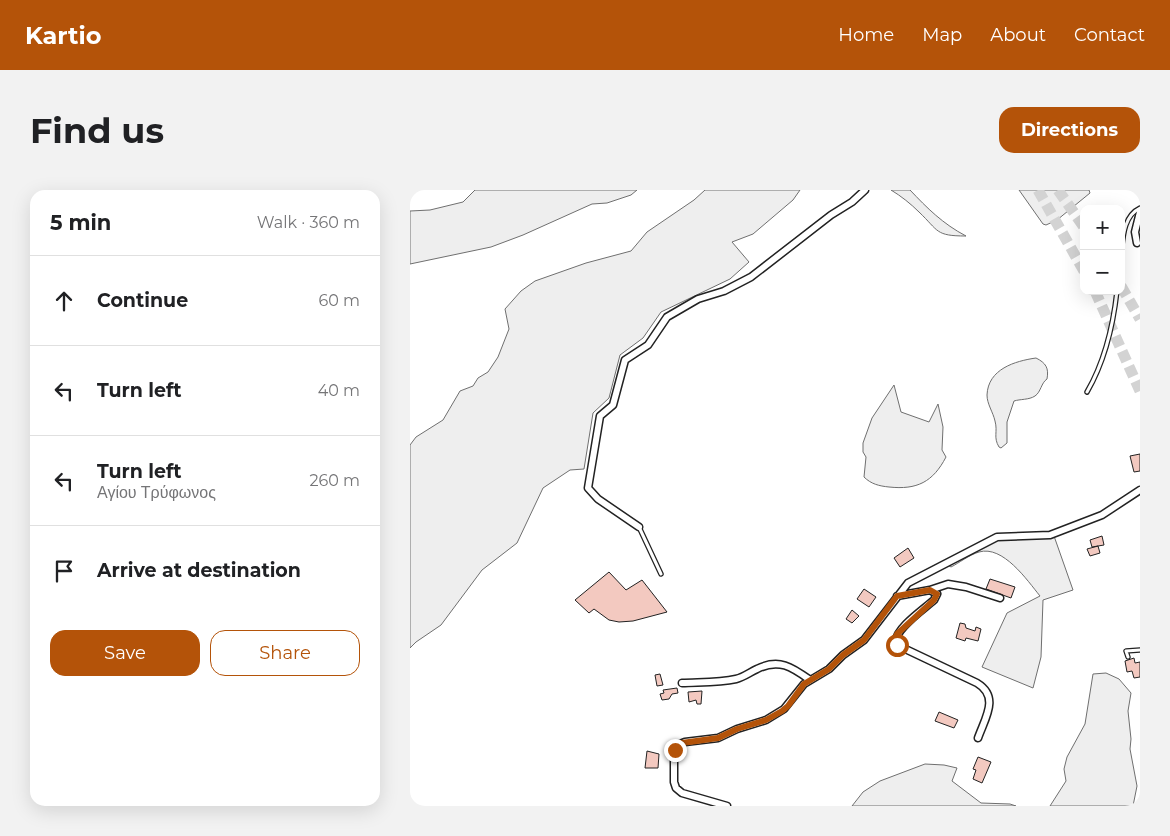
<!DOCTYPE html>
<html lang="en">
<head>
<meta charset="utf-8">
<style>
	:root { --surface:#fff; --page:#f2f2f2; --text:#202124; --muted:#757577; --line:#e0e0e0; --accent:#b45309 }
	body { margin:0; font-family:Montserrat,sans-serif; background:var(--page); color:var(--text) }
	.controls { position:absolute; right:15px; top:15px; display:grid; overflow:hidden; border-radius:10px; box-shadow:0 5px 20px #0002 }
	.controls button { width:45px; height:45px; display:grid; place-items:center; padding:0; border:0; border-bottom:1px solid var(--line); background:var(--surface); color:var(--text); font:25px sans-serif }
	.stop { position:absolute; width:15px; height:15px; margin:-11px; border:4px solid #b45309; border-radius:50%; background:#fff }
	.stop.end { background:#b45309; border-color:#fff; box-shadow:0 1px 5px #0008 }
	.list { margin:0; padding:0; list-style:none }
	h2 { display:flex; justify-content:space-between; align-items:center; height:65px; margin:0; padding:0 20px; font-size:21px }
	h2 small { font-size:16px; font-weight:400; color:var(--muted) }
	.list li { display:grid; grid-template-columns:32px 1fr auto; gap:15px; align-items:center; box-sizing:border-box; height:90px; padding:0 20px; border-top:1px solid var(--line) }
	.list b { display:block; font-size:19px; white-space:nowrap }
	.list p { margin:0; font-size:16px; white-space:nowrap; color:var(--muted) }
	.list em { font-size:16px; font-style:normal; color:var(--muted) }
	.actions { display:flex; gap:10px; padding:15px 20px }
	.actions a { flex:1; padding:11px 0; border:1px solid var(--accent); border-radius:15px; text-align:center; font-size:18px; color:var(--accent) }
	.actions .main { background:var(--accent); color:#fff }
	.icon { flex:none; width:28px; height:28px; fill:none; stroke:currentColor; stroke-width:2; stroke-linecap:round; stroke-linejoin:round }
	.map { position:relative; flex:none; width:730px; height:616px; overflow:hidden; border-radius:15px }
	header { display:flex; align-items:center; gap:30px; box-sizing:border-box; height:70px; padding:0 25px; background:var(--accent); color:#fff }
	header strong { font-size:24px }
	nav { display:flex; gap:28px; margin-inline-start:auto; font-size:18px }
	.intro { display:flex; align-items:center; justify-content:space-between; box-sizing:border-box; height:120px; padding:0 30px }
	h1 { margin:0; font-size:35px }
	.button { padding:12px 22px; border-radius:15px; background:var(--accent); color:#fff; font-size:18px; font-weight:700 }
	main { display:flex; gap:30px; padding:0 30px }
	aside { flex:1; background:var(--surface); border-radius:15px; box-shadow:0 5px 20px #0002 }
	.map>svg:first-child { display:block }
</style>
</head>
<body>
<header>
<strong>Kartio</strong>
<nav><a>Home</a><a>Map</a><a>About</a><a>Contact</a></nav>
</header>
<div class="intro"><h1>Find us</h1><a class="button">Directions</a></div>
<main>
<aside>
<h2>5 min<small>Walk · 360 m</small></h2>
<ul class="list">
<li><svg class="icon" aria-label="ahead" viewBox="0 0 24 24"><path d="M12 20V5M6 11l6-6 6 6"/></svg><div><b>Continue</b></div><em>60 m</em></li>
<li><svg class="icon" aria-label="left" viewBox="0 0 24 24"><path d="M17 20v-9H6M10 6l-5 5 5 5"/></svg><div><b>Turn left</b></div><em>40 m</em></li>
<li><svg class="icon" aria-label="left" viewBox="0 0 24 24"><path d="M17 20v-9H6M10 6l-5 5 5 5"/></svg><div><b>Turn left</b><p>Αγίου Τρύφωνος</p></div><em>260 m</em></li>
<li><svg class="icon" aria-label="arrive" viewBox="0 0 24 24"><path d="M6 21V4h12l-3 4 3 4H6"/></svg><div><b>Arrive at destination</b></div></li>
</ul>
<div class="actions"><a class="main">Save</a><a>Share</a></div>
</aside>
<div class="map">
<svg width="730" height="616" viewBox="0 0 730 616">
	<rect width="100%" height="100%" fill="#fff"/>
	<path fill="#eee" stroke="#6f6f6f" d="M65,0H227L221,5L197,13L182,14L113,45L81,57L0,74V21L20,20L53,12Z
		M295,0H390L383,10L343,44L322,52L339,72L320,89L251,122L233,148L210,165L199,208L183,223L174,279L160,280L133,298L107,353L72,380L31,435L6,452L0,458V255L6,247L33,230L50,201L63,196L68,188L78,182L88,167L99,139L95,119L111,101L125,91L176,73L221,61L237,42L284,10Z
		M481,0H500C517,18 533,34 556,46C525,46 529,41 509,22C501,14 491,6 481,0Z
		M609,0H679L680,3L647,30L636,35L633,34Z
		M626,168C636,173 639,178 637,189C631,193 631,202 625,206C619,210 610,209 604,211L597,232V253L591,258L589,257C583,247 588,242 585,231C583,222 577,214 577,205C578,179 605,171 626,168Z
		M484,195L491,222L519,232L528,214L533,237L532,260L536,267C523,292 507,300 479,297C469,296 461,294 454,287L456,267L453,262V253L462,228Z
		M644,346L663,400L633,410L631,467L623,498L572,477L597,423L630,406C617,390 593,355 569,362C559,365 549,373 541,377L536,374L587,348Z
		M696,483L709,489L721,503L718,521L721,549L720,559L727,596L723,616H640L656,591L654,579L657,567L675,534L683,484Z
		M515,574L534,575L547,578L542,591L571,613L600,614L606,616H442L453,602L470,591Z"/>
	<path fill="#f3c9c0" stroke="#222" d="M730,264V281L724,282L720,266Z
		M692,346L694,355L682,357L680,350Z
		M688,356L690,363L680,366L677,359Z
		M498,358L504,368L490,377L484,368Z
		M199,382L216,400L232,390L257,422L223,431L209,432L199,430L184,419L179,423L165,410Z
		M580,389L605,397L601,408L576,399Z
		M454,399L466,407L459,417L447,409Z
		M442,420L449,426L442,433L436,429Z
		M550,433L555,434L556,438L565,441L566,437L571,439L568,451L556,448L555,451L546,448Z
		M724,468L725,473L730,472V487L724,488L722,481L717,482L715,471Z
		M250,484L253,495L247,496L245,485Z
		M267,498L268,503L262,504L259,509L252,510L250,504L254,503L253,500Z
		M292,501L291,514H287L286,510L279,512L278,502Z
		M529,522L548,530L544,538L525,531Z
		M237,561L249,564L248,578H235Z
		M568,567L581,572L572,593L563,589L566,580L563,579Z"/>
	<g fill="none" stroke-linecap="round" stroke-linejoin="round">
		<path stroke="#d3d3d3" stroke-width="11" stroke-dasharray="11 5.5" stroke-linecap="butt" d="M628,0L674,81
			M648,0L674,37
			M711,96L730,129
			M685,101L730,201"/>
		<g stroke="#222" stroke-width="5.5">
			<path id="lane" d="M711,65C713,49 713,26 730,18
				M677,202C695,171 703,137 707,101
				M229,337L251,384
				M718,467L716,461L730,460"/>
		</g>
		<g stroke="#222" stroke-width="9">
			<path id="street" d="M727,53L725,42L730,22
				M229,337L188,309L178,298L190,226L203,215L215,170L238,155L257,127L288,109L314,101L341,87L421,25L442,12L455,0
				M520,400L538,394L556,397L590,408
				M487,406L520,400L527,404L524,410C514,419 486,438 486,451L489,456L567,493C590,507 575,528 568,548
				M272,493C289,492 309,493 326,489C334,487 340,482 347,479C369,468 382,477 400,490
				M317,616L272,603L266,598L264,592V565L268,555L275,552L308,548L327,539L356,530L374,519L394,494L419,479L433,465L454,450L498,393L587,347L640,345L692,325L730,300"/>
		</g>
		<use href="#lane" stroke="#fff" stroke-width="3"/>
		<use href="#street" stroke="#fff" stroke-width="6"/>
	</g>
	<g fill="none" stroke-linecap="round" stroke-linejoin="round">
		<path stroke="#b45309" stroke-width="6" d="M265,560L268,555L272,553L308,548L327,539L356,530L372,521L378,516L394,494L419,479L433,465L454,450L487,406L520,400L527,404L524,410L487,444L485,449L487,455"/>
	</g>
</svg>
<div class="controls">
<button>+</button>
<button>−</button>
</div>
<div class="stop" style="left:487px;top:455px"></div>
<div class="stop end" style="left:265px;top:560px"></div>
</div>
</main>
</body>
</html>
